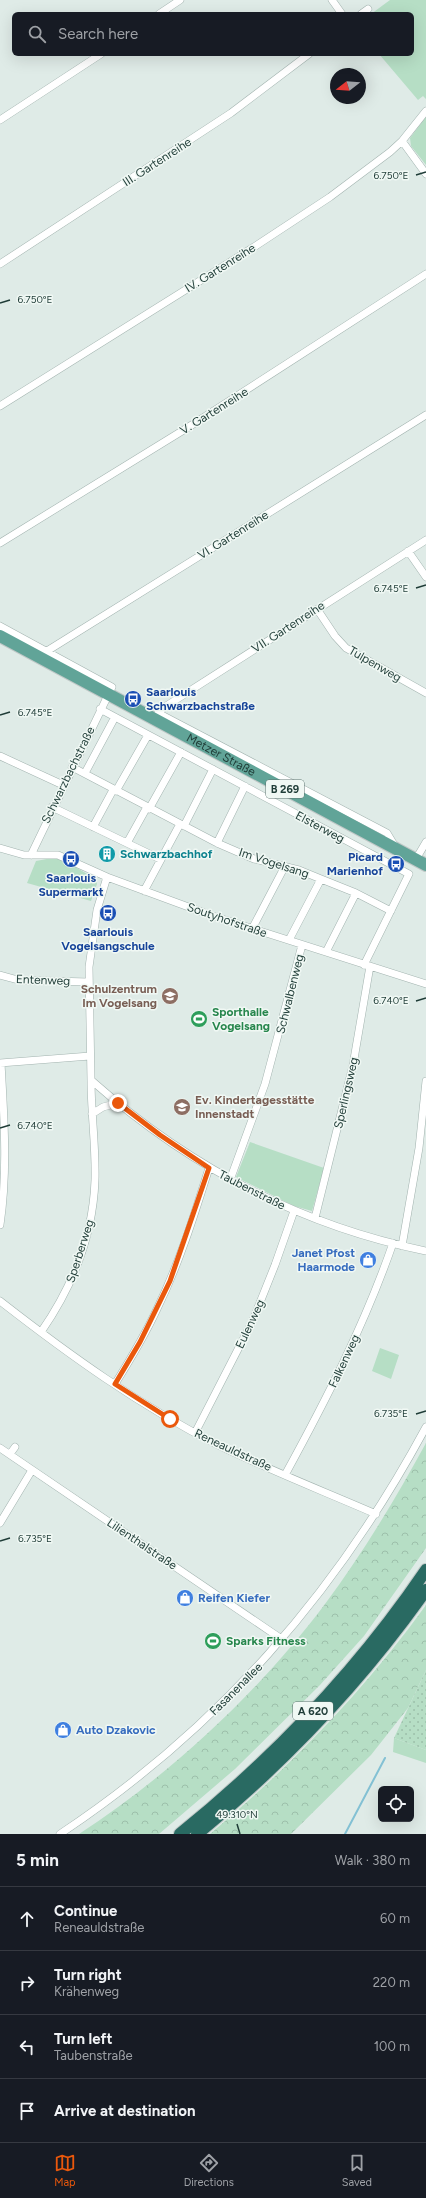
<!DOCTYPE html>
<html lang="en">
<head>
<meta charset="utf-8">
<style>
	:root { --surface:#171b24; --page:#20242c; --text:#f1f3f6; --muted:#9ea1a6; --line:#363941; --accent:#ea580c }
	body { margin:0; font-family:Figtree,sans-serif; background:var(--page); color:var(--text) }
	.controls { position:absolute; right:12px; bottom:12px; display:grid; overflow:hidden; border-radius:6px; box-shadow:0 4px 16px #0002 }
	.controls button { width:36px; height:36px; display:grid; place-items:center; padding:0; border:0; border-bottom:1px solid var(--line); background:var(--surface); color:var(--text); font:20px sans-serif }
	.compass { position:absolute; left:330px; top:68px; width:36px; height:36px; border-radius:50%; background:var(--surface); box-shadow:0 4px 16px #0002; rotate:253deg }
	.stop { position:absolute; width:12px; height:12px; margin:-9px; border:3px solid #ea580c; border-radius:50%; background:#fff }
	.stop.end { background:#ea580c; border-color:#fff; box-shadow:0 1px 4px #0008 }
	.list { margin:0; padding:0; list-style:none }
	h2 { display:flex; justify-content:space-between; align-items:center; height:52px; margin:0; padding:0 16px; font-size:17px }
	h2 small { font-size:13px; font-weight:400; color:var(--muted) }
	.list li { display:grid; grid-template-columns:26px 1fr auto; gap:12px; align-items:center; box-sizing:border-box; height:64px; padding:0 16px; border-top:1px solid var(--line) }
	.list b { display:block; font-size:15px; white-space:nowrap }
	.list p { margin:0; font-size:13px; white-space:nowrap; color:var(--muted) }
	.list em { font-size:13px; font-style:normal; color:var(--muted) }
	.icon { flex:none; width:22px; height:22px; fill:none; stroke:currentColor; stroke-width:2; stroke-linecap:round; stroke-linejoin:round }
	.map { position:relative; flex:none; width:426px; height:1834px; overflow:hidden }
	.search { position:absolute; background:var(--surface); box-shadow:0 4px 16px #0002; left:12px; right:12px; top:12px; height:44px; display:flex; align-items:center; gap:10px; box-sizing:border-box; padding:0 14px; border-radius:6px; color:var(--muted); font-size:15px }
	.sheet { height:308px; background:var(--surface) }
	nav { display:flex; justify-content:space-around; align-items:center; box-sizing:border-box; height:56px; border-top:1px solid var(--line); background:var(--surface); font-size:11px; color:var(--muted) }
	nav a { display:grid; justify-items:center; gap:2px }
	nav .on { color:var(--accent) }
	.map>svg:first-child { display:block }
</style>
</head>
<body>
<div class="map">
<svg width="426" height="1834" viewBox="0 0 426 1834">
	<defs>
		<pattern id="forest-crowns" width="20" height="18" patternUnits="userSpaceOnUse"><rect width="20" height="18" fill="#b6dec5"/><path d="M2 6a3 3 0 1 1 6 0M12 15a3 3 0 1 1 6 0" fill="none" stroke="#9cbfaa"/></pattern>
		<pattern id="garden-dots" width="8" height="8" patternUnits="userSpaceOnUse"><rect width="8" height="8" fill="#b6dec5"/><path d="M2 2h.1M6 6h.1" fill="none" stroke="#9cbfaa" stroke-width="1.8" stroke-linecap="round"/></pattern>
	</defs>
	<rect width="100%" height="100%" fill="#dfebe7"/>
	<path fill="#b6dec5" d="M390,0H426V99L423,96L418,100L379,54H412V14H371Z
		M426,117V165L411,146L410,138Z
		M52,858L63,860L96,879L97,884L91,901L27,883L36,861Z
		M250,1142L324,1168L312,1211L294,1206L236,1177Z
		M380,1348L399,1355L391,1379L372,1371Z
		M394,1738L426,1750V1763L393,1752Z"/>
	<path fill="url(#forest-crowns)" d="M426,1443V1548L364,1636L320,1685L235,1769L159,1834H79C170,1775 260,1691 325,1604C363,1553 396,1498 426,1443Z
		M426,1605V1670L408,1708L371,1755L291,1834H210C291,1766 364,1691 426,1605Z"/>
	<path fill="url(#garden-dots)" d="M426,1670V1750L394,1738Z"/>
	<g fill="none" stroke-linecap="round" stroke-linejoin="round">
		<path stroke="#83c1d4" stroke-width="2" d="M345,1834L385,1758"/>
		<g stroke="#a2b3af" stroke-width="8">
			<path id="street" d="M332,0L342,14
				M159,14L180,0
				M361,14L368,9
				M0,120L101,54
				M402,141L426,174
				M0,264L231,113L309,54
				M0,406L254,247L330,197L390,152L402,141L426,111
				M0,543L195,423L426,274
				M408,551L426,577
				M317,609L335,636L346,648L426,693
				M0,626L112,687L31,855
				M41,658L47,651L426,415
				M100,709L409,874L364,965
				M158,713L387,833L396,848
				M154,719L163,708L426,540
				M0,756L63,785
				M72,767L217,843L254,859L299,870L321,879L356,893L391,911
				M85,773L115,717
				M116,791L148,735
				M52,807L160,859
				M149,809L181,752
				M184,826L213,769
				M93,827L113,790
				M127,843L147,807
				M217,843L245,786
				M0,848L24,855H58L107,877L213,916L426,984
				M416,859L426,842
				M107,877L97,910L89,967L91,1080C188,1166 298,1225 426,1251
				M144,891L180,824
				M252,929L285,866
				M289,940L321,879
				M326,952L356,893
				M0,975L18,980L88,982
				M0,1063L90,1056
				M92,1114L103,1107L118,1103
				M230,1180L265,1084L302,945
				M315,1218L353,1065L370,966
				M0,1225C8,1171 4,1117 1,1063
				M402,1246L419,1148L426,1081
				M0,1301C68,1354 140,1406 218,1445C269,1470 323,1491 376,1514
				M41,1332C73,1286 93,1236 95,1180C96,1147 91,1113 91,1080
				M115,1384C130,1360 145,1335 157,1309C179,1264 194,1216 209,1168
				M195,1433L253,1320L275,1265L294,1211
				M0,1448L283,1640
				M10,1454L15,1447
				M285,1475C326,1400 365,1324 393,1243
				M0,1523L32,1470
				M60,1834C218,1729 336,1594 426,1427"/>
		</g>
		<g stroke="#c0c8c7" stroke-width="14">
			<g id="primary">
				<path id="s1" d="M0,636L426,865"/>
			</g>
		</g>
		<g stroke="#c0c8c7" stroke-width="14">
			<path id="highway" d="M180,1834C274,1758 358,1670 426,1570
				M197,1834C284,1763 361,1682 426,1590"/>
		</g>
		<use href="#street" stroke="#fff" stroke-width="7"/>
		<use href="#primary" stroke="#61a498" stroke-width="12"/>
		<use href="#highway" stroke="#296a62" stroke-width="12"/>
	</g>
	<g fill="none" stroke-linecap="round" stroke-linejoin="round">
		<path stroke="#ea580c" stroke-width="5" d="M118,1103L160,1135L209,1168L170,1281L140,1342L115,1384L170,1419"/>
	</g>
	<path fill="none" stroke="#1f3c37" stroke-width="1.5" d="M416,175L426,172M0,303L10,300M416,588L426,585M0,715L10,712M416,1001L426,998M0,1128L10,1125M416,1414L426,1411M0,1541L10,1538M237,1824L240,1834"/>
	<defs>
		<g id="bus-disc" transform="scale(0.9)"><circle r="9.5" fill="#1a4fb4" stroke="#f0f8f4"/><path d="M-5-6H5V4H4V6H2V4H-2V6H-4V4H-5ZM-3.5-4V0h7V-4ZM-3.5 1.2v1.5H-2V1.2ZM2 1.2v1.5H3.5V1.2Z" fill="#fff"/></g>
		<g id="building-disc" transform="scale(0.9)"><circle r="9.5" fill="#0f9aa8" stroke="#f0f8f4"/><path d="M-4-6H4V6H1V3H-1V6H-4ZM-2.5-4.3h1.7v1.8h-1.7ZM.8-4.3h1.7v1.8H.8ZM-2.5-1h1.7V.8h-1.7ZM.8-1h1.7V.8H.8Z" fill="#fff"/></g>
		<g id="school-disc" transform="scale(0.9)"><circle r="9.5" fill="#8d6e63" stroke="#f0f8f4"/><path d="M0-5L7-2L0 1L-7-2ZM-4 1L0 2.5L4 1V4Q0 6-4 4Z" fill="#fff"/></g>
		<g id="stadium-disc" transform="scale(0.9)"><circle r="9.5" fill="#2e9e5b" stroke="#f0f8f4"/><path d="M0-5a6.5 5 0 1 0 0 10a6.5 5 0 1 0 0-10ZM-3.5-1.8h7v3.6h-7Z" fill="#fff"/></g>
		<g id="shop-disc" transform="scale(0.9)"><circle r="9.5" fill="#3f7fe0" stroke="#f0f8f4"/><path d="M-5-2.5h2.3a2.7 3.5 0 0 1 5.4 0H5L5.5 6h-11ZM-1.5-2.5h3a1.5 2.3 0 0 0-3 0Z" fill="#fff"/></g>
	</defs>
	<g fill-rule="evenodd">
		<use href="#bus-disc" x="133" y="699"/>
		<use href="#building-disc" x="107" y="854"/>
		<use href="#bus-disc" x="71" y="859"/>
		<use href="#bus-disc" x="396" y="864"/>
		<use href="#bus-disc" x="108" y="913"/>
		<use href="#school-disc" x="170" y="996"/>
		<use href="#stadium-disc" x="199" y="1019"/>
		<use href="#school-disc" x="182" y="1107"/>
		<use href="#shop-disc" x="368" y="1260"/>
		<use href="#shop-disc" x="185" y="1598"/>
		<use href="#stadium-disc" x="213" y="1641"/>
		<use href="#shop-disc" x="63" y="1730"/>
	</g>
	<g text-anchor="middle" stroke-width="3" stroke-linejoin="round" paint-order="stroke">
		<g fill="#f0f8f4" stroke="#5e7470" stroke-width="1">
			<rect x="266" y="780" width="38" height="18" rx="3"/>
			<rect x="293" y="1702" width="40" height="18" rx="3"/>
		</g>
		<g font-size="11" font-weight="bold" fill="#1f3c37">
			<text x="285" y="793">B 269</text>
			<text x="313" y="1715">A 620</text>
		</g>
		<g font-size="12" fill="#1f3c37" stroke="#f0f8f4">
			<text transform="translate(157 162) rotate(-33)" y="4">III. Gartenreihe</text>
			<text transform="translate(220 268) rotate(-32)" y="4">IV. Gartenreihe</text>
			<text transform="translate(214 411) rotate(-32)" y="4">V. Gartenreihe</text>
			<text transform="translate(233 535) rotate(-32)" y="4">VI. Gartenreihe</text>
			<text transform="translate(288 627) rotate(-33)" y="4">VII. Gartenreihe</text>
			<text transform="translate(375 664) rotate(30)" y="4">Tulpenweg</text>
			<text dy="4" stroke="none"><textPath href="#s1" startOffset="251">Metzer Straße</textPath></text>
			<text transform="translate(68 775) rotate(-64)" y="4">Schwarzbachstraße</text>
			<text transform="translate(320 827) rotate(28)" y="4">Elsterweg</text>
			<text transform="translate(274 863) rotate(18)" y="4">Im Vogelsang</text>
			<text transform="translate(227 920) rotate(19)" y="4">Soutyhofstraße</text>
			<text transform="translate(43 980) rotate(2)" y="4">Entenweg</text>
			<text transform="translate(290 994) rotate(-76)" y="4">Schwalbenweg</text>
			<text transform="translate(346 1093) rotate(-77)" y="4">Sperlingsweg</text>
			<text transform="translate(252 1190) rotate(27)" y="4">Taubenstraße</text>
			<text transform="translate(80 1251) rotate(-72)" y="4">Sperberweg</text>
			<text transform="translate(250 1324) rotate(-65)" y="4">Eulenweg</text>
			<text transform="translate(344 1361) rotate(-65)" y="4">Falkenweg</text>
			<text transform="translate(233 1450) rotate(25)" y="4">Reneauldstraße</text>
			<text transform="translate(142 1544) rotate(34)" y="4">Lilienthalstraße</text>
			<text transform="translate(236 1689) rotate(-45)" y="4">Fasanenallee</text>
		</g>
		<g font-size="12" font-weight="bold" fill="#164399" stroke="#f0f8f4">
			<text x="146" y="696" text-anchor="start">Saarlouis<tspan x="146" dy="14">Schwarzbachstraße</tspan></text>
			<text x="383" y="861" text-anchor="end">Picard<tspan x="383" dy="14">Marienhof</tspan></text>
			<text x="71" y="882">Saarlouis<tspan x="71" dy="14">Supermarkt</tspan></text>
			<text x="108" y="936">Saarlouis<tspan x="108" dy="14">Vogelsangschule</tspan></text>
		</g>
		<g font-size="12" font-weight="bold" fill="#0d838f" stroke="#f0f8f4" text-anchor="start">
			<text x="120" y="858">Schwarzbachhof</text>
		</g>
		<g font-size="12" font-weight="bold" fill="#785e54" stroke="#f0f8f4" text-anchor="end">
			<text x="157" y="993">Schulzentrum<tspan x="157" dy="14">Im Vogelsang</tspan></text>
			<text x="195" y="1104" text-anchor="start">Ev. Kindertagesstätte<tspan x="195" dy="14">Innenstadt</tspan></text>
		</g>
		<g font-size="12" font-weight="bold" fill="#27864d" stroke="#f0f8f4" text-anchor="start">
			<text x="212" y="1016">Sporthalle<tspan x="212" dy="14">Vogelsang</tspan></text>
			<text x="226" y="1645">Sparks Fitness</text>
		</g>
		<g font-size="12" font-weight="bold" fill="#366cbe" stroke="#f0f8f4" text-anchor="start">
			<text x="355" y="1257" text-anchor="end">Janet Pfost<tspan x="355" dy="14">Haarmode</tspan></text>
			<text x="198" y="1602">Reifen Kiefer</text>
			<text x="76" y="1734">Auto Dzakovic</text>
		</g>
	</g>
	<g font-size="10" text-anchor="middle" fill="#1f3c37" stroke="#f0f8f4" stroke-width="3" stroke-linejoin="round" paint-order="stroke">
		<text x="391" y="179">6.750°E</text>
		<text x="35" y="303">6.750°E</text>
		<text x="391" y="592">6.745°E</text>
		<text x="35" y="716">6.745°E</text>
		<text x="391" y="1004">6.740°E</text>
		<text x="35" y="1129">6.740°E</text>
		<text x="391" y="1417">6.735°E</text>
		<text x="35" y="1542">6.735°E</text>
		<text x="237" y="1818">49.310°N</text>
	</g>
</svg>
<div class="controls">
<button><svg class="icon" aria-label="locate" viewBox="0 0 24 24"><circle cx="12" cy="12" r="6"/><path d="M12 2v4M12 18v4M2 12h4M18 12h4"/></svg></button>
</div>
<svg class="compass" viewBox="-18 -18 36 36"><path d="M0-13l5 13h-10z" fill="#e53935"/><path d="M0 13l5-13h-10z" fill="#9ea1a6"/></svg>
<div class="stop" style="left:170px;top:1419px"></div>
<div class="stop end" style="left:118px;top:1103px"></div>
<div class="search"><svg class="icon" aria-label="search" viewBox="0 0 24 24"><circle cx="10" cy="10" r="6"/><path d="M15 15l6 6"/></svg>Search here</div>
</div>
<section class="sheet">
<h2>5 min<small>Walk · 380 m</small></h2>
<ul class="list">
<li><svg class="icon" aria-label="ahead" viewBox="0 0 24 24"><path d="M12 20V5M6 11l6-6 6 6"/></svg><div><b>Continue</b><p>Reneauldstraße</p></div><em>60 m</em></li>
<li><svg class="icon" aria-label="right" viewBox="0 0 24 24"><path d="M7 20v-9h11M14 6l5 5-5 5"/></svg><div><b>Turn right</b><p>Krähenweg</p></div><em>220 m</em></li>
<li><svg class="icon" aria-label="left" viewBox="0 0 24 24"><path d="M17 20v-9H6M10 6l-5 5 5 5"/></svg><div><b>Turn left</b><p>Taubenstraße</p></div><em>100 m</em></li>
<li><svg class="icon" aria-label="arrive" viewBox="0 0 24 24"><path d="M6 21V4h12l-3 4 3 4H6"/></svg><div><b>Arrive at destination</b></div></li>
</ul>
</section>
<nav>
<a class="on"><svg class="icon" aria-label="map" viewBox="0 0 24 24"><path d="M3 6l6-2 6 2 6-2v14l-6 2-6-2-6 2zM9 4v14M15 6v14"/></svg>Map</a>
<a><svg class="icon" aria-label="directions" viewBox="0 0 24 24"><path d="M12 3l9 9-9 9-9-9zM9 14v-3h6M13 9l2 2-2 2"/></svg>Directions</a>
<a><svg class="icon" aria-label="saved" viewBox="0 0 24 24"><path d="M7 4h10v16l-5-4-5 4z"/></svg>Saved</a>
</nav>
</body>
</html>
